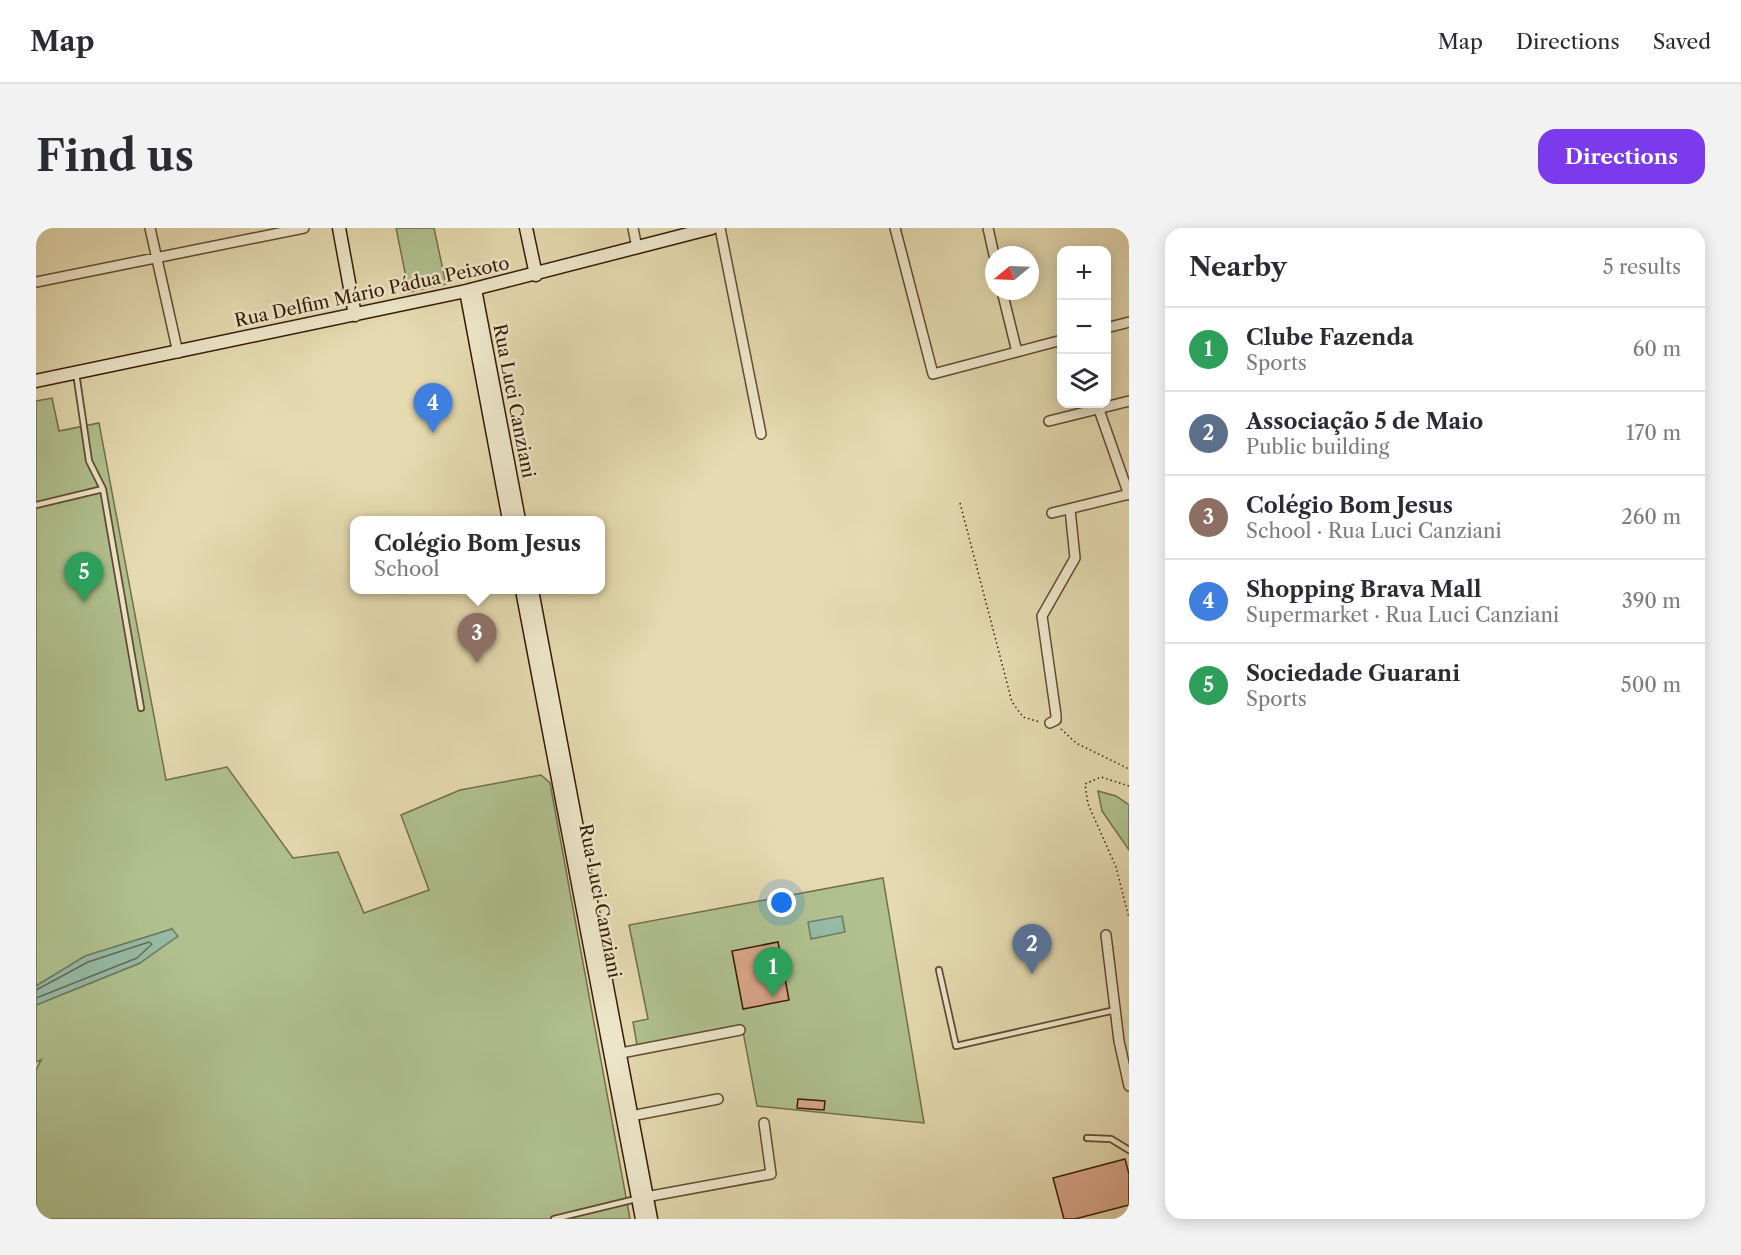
<!DOCTYPE html>
<html lang="en">
<head>
<meta charset="utf-8">
<style>
	:root { --surface:#fff; --page:#f2f2f3; --text:#2b2b33; --muted:#7c7c81; --line:#e1e1e2; --accent:#7c3aed }
	body { margin:0; font-family:"Libre Caslon Text",serif; background:var(--page); color:var(--text) }
	.controls { position:absolute; right:18px; top:18px; display:grid; overflow:hidden; border-radius:12px; box-shadow:0 3px 15px #0003 }
	.controls button { width:54px; height:54px; display:grid; place-items:center; padding:0; border:0; border-bottom:2px solid var(--line); background:var(--surface); color:var(--text); font:30px sans-serif }
	.compass { position:absolute; left:949px; top:18px; width:54px; height:54px; border-radius:50%; background:var(--surface); box-shadow:0 3px 15px #0003; rotate:251deg }
	.you { position:absolute; left:746px; top:675px; width:21px; height:21px; margin:-15px; border:4px solid #fff; border-radius:50%; background:#1a73e8; box-shadow:0 0 0 9px #1a73e833 }
	.badge { display:grid; place-items:center; width:39px; height:39px; border-radius:50%; background:var(--accent); color:#fff; font-size:20px; font-weight:700 }
	.pin { position:absolute; translate:-50% -50px; filter:drop-shadow(0 2px 3px #0008) }
	.pin::after { content:''; position:absolute; top:32px; width:21px; height:18px; background:inherit; clip-path:polygon(0 0,100% 0,50% 100%) }
	.popup { position:absolute; left:314px; top:288px; width:255px; height:78px; box-sizing:border-box; display:grid; place-content:center; border-radius:12px; background:var(--surface); filter:drop-shadow(0 2px 4px #0005); font-size:20px; white-space:nowrap; color:var(--muted) }
	.popup b { font-size:22px; color:var(--text) }
	.popup::after { content:''; position:absolute; left:50%; top:100%; margin-left:-12px; border:12px solid transparent; border-top-color:var(--surface) }
	.list { margin:0; padding:0; list-style:none }
	h2 { display:flex; justify-content:space-between; align-items:center; height:78px; margin:0; padding:0 24px; font-size:26px }
	h2 small { font-size:20px; font-weight:400; color:var(--muted) }
	.list li { display:grid; grid-template-columns:39px 1fr auto; gap:18px; align-items:center; box-sizing:border-box; height:84px; padding:0 24px; border-top:2px solid var(--line) }
	.list b { display:block; font-size:22px; white-space:nowrap }
	.list p { margin:0; font-size:20px; white-space:nowrap; color:var(--muted) }
	.list em { font-size:20px; font-style:normal; color:var(--muted) }
	.icon { flex:none; width:33px; height:33px; fill:none; stroke:currentColor; stroke-width:2; stroke-linecap:round; stroke-linejoin:round }
	.map { position:relative; flex:none; width:1093px; height:991px; overflow:hidden; border-radius:18px }
	header { display:flex; align-items:center; gap:36px; box-sizing:border-box; height:84px; padding:0 30px; background:var(--surface); border-bottom:2px solid var(--line) }
	header strong { font-size:28px }
	nav { display:flex; gap:33px; margin-inline-start:auto; font-size:21px }
	.intro { display:flex; align-items:center; justify-content:space-between; box-sizing:border-box; height:144px; padding:0 36px }
	h1 { margin:0; font-size:42px }
	.button { padding:15px 27px; border-radius:18px; background:var(--accent); color:#fff; font-size:21px; font-weight:700 }
	main { display:flex; gap:36px; padding:0 36px }
	aside { flex:1; background:var(--surface); border-radius:18px; box-shadow:0 3px 15px #0003 }
	.map>svg:first-child { display:block }
</style>
</head>
<body>
<header>
<strong>Map</strong>
<nav><a>Map</a><a>Directions</a><a>Saved</a></nav>
</header>
<div class="intro"><h1>Find us</h1><a class="button">Directions</a></div>
<main>
<div class="map">
<svg width="1093" height="991" viewBox="0 0 1093 991">
	<rect width="100%" height="100%" fill="#e5dab0"/>
	<filter id="stains"><feTurbulence type="fractalNoise" baseFrequency=".00333" numOctaves="4"/><feColorMatrix values="0 0 0 0 .2 0 0 0 0 .09 0 0 0 0 .02 0 0 0 .5 -.17"/></filter>
	<radialGradient id="worn" r=".72"><stop offset=".6" stop-color="#630" stop-opacity="0"/><stop offset="1" stop-color="#630" stop-opacity=".3"/></radialGradient>
	<path fill="#b0c18f" stroke="#736e4a" stroke-width="1.5" d="M360,0H398L410,56L373,64Z
		M16,170L23,203L63,195L130,552L191,539L257,630L302,624L328,685L393,662L365,587L424,562L505,547L514,555L594,991H0V842L5,832L0,834V777L104,735L135,701L50,728L0,758V173Z
		M1062,563L1080,568L1093,577V622L1066,583Z
		M847,650L888,895L721,878L706,798L601,817L597,794L612,791L593,697Z"/>
	<path fill="#97bba6" stroke="#707b66" stroke-width="1.5" d="M806,688L809,704L775,711L772,694Z
		M136,701L142,708L104,735L0,777V758L49,728Z"/>
	<g fill="none" stroke-linecap="round" stroke-linejoin="round">
		<path stroke="#666a56" stroke-width="1.5" d="M0,762L52,734L113,714L116,716L101,730L0,770"/>
	</g>
	<path fill="#daa78a" stroke="#361a05" stroke-width="1.5" d="M742,714L753,772L707,781L696,723Z
		M762,871L789,873L788,882L761,880Z
		M1089,931L1093,946V977L1039,991H1028L1017,950Z"/>
	<g fill="none" stroke-linecap="round" stroke-linejoin="round">
		<g stroke="#624a30" stroke-width="8">
			<path id="lane" d="M40,145L53,233L67,261L105,480
				M0,277L67,261
				M903,742L920,818L1079,782
				M1051,910L1075,911L1093,922
				M518,991L600,971"/>
		</g>
		<g stroke="#624a30" stroke-width="12">
			<path id="street" d="M114,0L142,125
				M597,0L601,20
				M684,0L725,206
				M859,0L897,146L1026,112
				M952,0L958,27
				M0,54L268,0
				M966,63L981,124
				M1070,100L1093,94
				M1061,176L1093,267
				M1013,193L1093,173
				M1016,285L1093,266
				M1014,495L1020,492V487L1006,388L1039,330L1034,281
				M1070,707L1083,813L1093,858
				M580,826L704,802
				M595,888L682,871
				M604,970L735,946L728,895"/>
		</g>
		<g stroke="#361a05" stroke-width="15">
			<path id="secondary" d="M303,0L319,87
				M490,0L500,47
				M439,61L483,292
				M430,63L473,292
				M0,153L430,63L676,0
				M486,362L606,991
				M496,362L615,991"/>
		</g>
		<path stroke="#361a05" stroke-width="1.5" stroke-dasharray="1.5 3" stroke-linecap="butt" d="M924,275L976,474L987,489L1004,494
			M1025,501L1040,515L1093,541
			M1093,558L1065,549L1049,556L1052,576L1080,639L1093,690"/>
		<use href="#lane" stroke="#eee7cc" stroke-width="4.5"/>
		<use href="#street" stroke="#eee7cc" stroke-width="9"/>
		<use href="#secondary" stroke="#eee7cc" stroke-width="12"/>
	</g>
	<g text-anchor="middle" stroke-width="5" stroke-linejoin="round" paint-order="stroke">
		<g font-size="18" fill="#361a05" stroke="#eee7cc">
			<text transform="translate(336 64) rotate(-12)" y="6">Rua Delfim Mário Pádua Peixoto</text>
			<text transform="translate(478 173) rotate(79)" y="6">Rua Luci Canziani</text>
			<text transform="translate(564 673) rotate(79)" y="6">Rua Luci Canziani</text>
		</g>
	</g>
	<rect width="100%" height="100%" filter="url(#stains)"/>
	<rect width="100%" height="100%" fill="url(#worn)"/>
</svg>
<div class="controls">
<button>+</button>
<button>−</button>
<button><svg class="icon" aria-label="layers" viewBox="0 0 24 24"><path d="M12 4l9 5-9 5-9-5zM3 14l9 5 9-5"/></svg></button>
</div>
<svg class="compass" viewBox="-18 -18 36 36"><path d="M0-13l5 13h-10z" fill="#e53935"/><path d="M0 13l5-13h-10z" fill="#7c7c81"/></svg>
<div class="you"></div>
<div class="pin badge" style="left:737px;top:769px;background:#2e9e5b">1</div>
<div class="pin badge" style="left:996px;top:746px;background:#5c6f8a">2</div>
<div class="pin badge" style="left:441px;top:435px;background:#8d6e63">3</div>
<div class="popup"><b>Colégio Bom Jesus</b>School</div>
<div class="pin badge" style="left:397px;top:205px;background:#3f7fe0">4</div>
<div class="pin badge" style="left:48px;top:374px;background:#2e9e5b">5</div>
</div>
<aside>
<h2>Nearby<small>5 results</small></h2>
<ul class="list">
<li><span class="badge" style="background:#2e9e5b">1</span><div><b>Clube Fazenda</b><p>Sports</p></div><em>60 m</em></li>
<li><span class="badge" style="background:#5c6f8a">2</span><div><b>Associação 5 de Maio</b><p>Public building</p></div><em>170 m</em></li>
<li><span class="badge" style="background:#8d6e63">3</span><div><b>Colégio Bom Jesus</b><p>School · Rua Luci Canziani</p></div><em>260 m</em></li>
<li><span class="badge" style="background:#3f7fe0">4</span><div><b>Shopping Brava Mall</b><p>Supermarket · Rua Luci Canziani</p></div><em>390 m</em></li>
<li><span class="badge" style="background:#2e9e5b">5</span><div><b>Sociedade Guarani</b><p>Sports</p></div><em>500 m</em></li>
</ul>
</aside>
</main>
</body>
</html>
